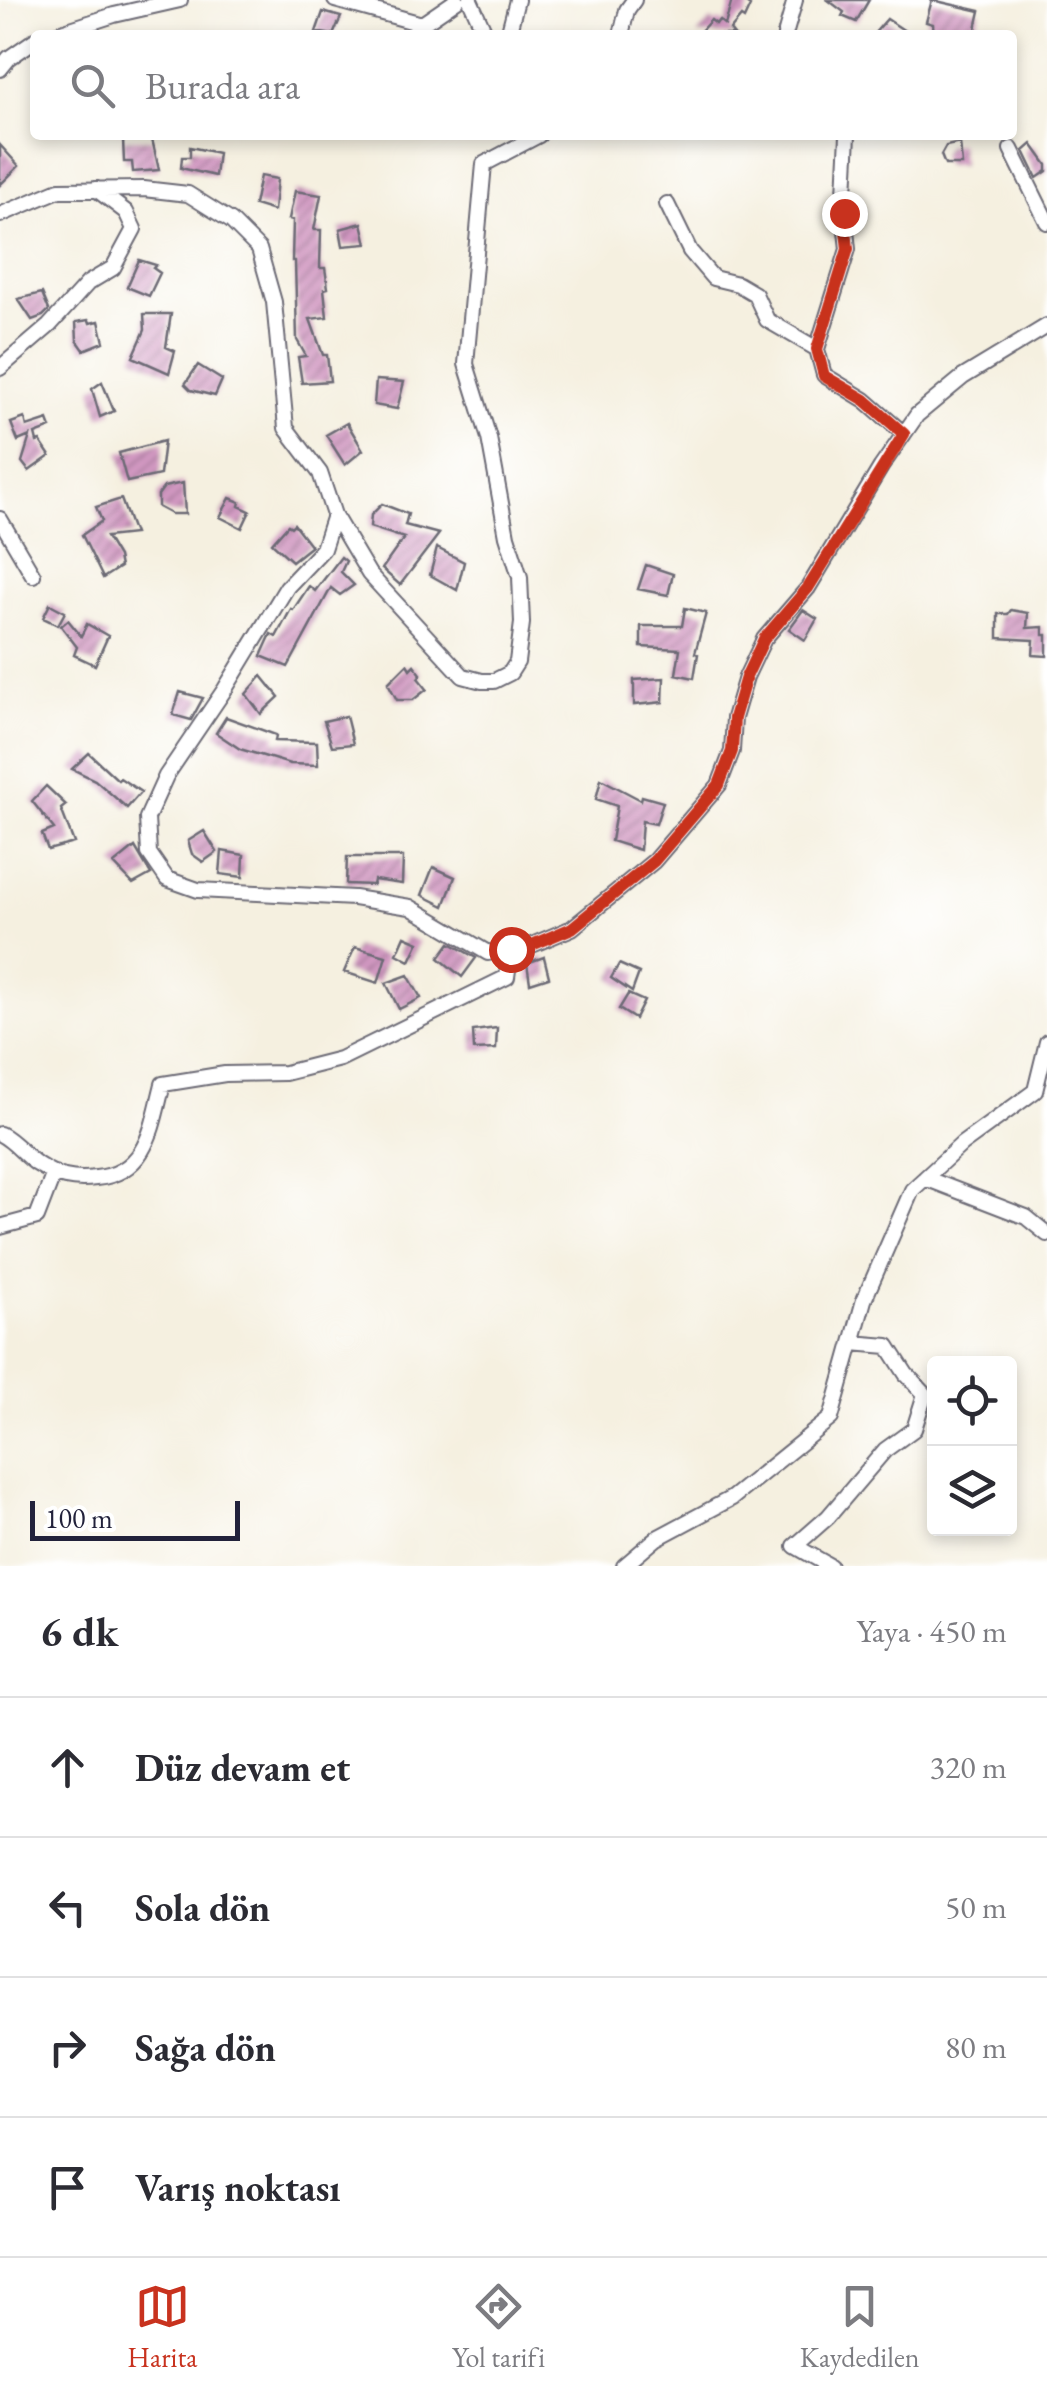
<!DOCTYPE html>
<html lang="tr">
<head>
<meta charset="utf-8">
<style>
	:root { --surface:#fff; --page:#f2f2f3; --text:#2b2b33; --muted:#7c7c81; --line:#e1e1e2; --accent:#c8321e }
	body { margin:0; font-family:"EB Garamond",serif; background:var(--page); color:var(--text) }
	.controls { position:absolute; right:30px; bottom:30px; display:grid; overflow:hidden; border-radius:10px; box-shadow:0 5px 15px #0003 }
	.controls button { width:90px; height:90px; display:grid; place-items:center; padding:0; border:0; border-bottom:2px solid var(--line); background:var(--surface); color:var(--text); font:50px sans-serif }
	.scale { position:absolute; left:30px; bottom:25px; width:210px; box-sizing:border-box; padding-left:10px; border:5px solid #22223b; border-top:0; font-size:28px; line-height:35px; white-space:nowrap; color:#22223b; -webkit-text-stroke:8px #fff; paint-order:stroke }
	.stop { position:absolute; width:30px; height:30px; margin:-22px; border:8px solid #c8321e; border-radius:50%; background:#fff }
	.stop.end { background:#c8321e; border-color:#fff; box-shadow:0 2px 10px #0008 }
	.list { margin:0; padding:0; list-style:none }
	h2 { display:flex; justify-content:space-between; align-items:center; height:130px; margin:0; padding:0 40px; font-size:42px }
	h2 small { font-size:32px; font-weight:400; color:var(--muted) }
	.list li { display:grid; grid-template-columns:65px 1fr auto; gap:30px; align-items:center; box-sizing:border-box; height:140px; padding:0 40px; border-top:2px solid var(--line) }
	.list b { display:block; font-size:38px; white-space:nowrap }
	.list em { font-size:32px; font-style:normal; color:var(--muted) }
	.icon { flex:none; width:55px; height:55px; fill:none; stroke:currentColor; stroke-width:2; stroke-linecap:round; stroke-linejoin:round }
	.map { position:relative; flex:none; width:1047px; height:1566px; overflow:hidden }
	.search { position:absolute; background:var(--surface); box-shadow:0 5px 15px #0003; left:30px; right:30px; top:30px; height:110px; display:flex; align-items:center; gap:25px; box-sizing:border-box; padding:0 35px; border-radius:10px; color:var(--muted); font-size:38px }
	.sheet { height:690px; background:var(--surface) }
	nav { display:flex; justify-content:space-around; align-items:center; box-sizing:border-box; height:140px; border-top:2px solid var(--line); background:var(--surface); font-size:28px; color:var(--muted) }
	nav a { display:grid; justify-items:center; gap:5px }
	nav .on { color:var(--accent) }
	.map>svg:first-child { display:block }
</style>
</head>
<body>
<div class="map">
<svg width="1047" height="1566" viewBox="0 0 1047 1566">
	<defs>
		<pattern id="building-hatch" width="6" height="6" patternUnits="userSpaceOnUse" patternTransform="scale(2.5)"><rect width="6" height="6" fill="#d198c1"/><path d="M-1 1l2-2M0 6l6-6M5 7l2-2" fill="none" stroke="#a97c9e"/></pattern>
	</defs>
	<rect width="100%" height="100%" fill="#fff"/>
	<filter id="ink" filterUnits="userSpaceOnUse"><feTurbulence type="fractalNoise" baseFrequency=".01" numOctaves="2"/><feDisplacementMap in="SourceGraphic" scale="20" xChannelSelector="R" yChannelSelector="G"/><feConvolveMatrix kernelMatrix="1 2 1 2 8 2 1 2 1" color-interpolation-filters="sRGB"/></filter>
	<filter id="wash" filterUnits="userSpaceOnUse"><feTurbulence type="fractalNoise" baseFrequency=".0048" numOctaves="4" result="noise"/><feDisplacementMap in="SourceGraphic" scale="40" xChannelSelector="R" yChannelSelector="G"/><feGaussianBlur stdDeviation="2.25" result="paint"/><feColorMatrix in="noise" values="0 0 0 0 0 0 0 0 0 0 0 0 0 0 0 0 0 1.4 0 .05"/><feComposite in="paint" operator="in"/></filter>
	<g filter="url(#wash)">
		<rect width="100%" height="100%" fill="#f5f0e0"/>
		<g id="blocks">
			<path fill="url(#building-hatch)" d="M732,0H742L750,6L744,19L741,17L730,30L734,35H697L711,20L716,24L719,20L725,25Z
				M828,0H869L856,22L842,16L844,12Z
				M932,0L980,11L975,33L958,31V35H934L933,24L926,22Z
				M323,12L341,17L333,35L316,32Z
				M887,19L911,35H873Z
				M123,139H152L159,170L133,172L132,162H124Z
				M960,143L962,165H945L941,155L946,146Z
				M1032,144L1047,165V171L1037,178L1024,151Z
				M0,145L19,166L0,185Z
				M190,147L218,153L215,176L181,168L182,157H190Z
				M260,176L277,179L274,211L254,205Z
				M295,191L321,195L314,230H321L320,268H325L328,288L324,289L327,317L310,319L323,355H327L330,381L302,383L298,357L306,356L297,340L295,261H292L293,220L289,219Z
				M362,223L367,244L343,246L340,229Z
				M139,260L156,265L153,268L160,273L149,296L127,287Z
				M42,293L49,310L43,316L32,320L18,299Z
				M144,314H171L166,347L175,351L169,373L133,357L145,330Z
				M89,320L90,323L99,321L104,342L84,350L77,340L76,322Z
				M198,365L222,380L215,396L191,390L185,384Z
				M376,380L404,382L397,409L374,405Z
				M102,382L114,411L100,417L92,389Z
				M25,418L27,427L48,420L51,428L35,434L37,442L40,441L50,456L29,471L22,462L30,436L18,441L11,423Z
				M347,423L363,450L345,465L326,435Z
				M164,441L160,475L127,482L119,453Z
				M183,483L185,514H171L158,507V495L164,487Z
				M230,498L240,502L239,506L250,511L242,528L220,517Z
				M121,499L134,534L106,537L118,557L120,567L103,578L82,535L102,521L96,507Z
				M382,504L408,514L405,525L439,534L400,585L382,569L404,538L370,527L371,515Z
				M294,524L311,546L292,561L272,543L288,525L291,527Z
				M437,548L464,562L457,590L430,575Z
				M341,557L346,561L341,572L354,585L340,595L331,588L288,667L261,656L271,634L276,637L291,609L293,610L309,586L315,591Z
				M646,565L673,574L668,595L638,589Z
				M50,604L65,612L58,625L43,618Z
				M685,608L706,613L695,653L698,654L694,678L676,674L680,649L641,647V626H682Z
				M803,610L817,619L805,640L789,629Z
				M1011,610L1028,613L1027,628L1043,627V635H1047V656L1033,655L1034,640L998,638V614H1008Z
				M68,620L81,636L87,624L108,636L95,665L74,655L77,647L61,626Z
				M407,664L410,669L414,665L421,674L418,678L427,689L413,700H397L388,683Z
				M262,676L279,697L261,714L246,694Z
				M664,678L663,702L634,705V680Z
				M180,692L203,698L191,720L173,715Z
				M346,716L353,744L332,746L324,721Z
				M226,717L276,735L275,741L317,742L318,765L290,764L240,749L216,733Z
				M89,753L118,780L120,778L141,792L127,808L95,780L72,769Z
				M601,779L641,800L642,796L663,802L656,824L642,821L640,850L611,841L617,806L596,799Z
				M46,786L66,805L61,809L74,843L48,850L42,834L54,829L32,801Z
				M204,831L217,852L203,862L192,854L188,841Z
				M135,847L151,874L133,884L114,864Z
				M222,851L244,855L243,877L220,874Z
				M347,857H403L402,884L374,880L373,885L346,884Z
				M433,867L455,877L444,906L422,895Z
				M405,936L419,942L410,961L397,954Z
				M450,943L476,958L462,977L439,958Z
				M355,947L386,956L378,983L344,972Z
				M544,957L549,977L530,983L527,963Z
				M619,964L639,973L632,992L611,978Z
				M408,975L421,998L399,1009L386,983Z
				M628,994L644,1001L635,1019L619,1009Z
				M497,1028L496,1049L474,1050L473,1031Z"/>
		</g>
	</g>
	<g filter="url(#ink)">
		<use href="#blocks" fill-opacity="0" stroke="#6c6a75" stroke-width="2.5"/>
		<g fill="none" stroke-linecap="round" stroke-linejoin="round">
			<g stroke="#6c6a75" stroke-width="18">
				<path id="minor" d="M335,0L422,24L457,0
					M470,0L486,35
					M52,35L114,15L180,0
					M508,35L517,0
					M621,35L627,10L634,0
					M785,35L795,0
					M0,69L9,58L35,40
					M848,135L844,213L848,249L817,349L824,375L865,400L904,434
					M1011,149L1047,222
					M667,204L690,251L713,278L738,284L755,294L767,320L817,349
					M0,215L59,190L144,189L188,194L231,221L259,249L274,302L286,428L320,473L334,515L323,549L287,587L225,689L166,776L147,818L149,853L167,879L198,890L354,898L410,907L488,953L532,945L572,928L654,861L719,785L732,751L734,718L746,677L764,639L808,588L881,467L917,415L963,377L1047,326
					M0,368L49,326L88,283L113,268L134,229L126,212L96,189
					M334,515L369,574L463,676L482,681H494L510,673L517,662L522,623L520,577L507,536L489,438L466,364L484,164L539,135
					M0,519L33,575
					M0,1134C14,1141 24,1155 37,1164C57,1177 72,1181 96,1178C148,1173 152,1126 163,1084L225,1074L285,1073L340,1059L507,977L511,949
					M925,1178L1026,1217L1047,1234
					M0,1227L37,1217L54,1173
					M624,1566L657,1538L732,1498L831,1418L864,1300L912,1190L962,1144L1035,1091L1047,1042
					M830,1566L795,1546L828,1517L885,1450L914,1429L925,1394L906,1374L888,1346L852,1343"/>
			</g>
			<use href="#minor" stroke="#fff" stroke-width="14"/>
		</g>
	</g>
	<g fill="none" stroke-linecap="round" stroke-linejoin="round" filter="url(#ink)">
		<path stroke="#c8321e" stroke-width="12" d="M511,949L532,945L572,928L654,861L719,785L732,751L734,718L746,677L764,639L808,588L904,434L865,400L824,376L817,349L848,249L844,213"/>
	</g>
</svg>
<div class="controls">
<button><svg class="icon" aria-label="locate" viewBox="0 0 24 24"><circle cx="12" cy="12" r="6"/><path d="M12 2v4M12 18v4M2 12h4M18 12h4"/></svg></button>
<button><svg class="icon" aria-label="layers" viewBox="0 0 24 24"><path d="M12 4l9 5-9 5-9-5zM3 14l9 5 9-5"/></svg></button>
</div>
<div class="scale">100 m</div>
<div class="stop" style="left:511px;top:949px"></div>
<div class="stop end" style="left:844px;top:213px"></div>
<div class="search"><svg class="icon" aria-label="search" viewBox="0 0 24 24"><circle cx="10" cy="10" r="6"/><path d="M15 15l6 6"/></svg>Burada ara</div>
</div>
<section class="sheet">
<h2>6 dk<small>Yaya · 450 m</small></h2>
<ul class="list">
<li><svg class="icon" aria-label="ahead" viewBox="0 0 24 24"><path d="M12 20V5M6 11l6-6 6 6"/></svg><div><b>Düz devam et</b></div><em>320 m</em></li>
<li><svg class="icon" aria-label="left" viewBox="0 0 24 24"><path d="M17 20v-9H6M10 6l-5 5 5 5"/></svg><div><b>Sola dön</b></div><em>50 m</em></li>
<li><svg class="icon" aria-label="right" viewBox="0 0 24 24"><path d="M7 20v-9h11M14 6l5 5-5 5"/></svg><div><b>Sağa dön</b></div><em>80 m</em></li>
<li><svg class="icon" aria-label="arrive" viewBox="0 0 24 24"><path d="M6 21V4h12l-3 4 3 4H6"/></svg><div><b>Varış noktası</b></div></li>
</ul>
</section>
<nav>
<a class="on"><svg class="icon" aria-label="map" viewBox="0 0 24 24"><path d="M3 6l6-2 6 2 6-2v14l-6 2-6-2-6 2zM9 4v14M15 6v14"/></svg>Harita</a>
<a><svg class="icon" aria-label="directions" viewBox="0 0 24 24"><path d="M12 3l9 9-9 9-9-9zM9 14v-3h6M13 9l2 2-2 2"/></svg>Yol tarifi</a>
<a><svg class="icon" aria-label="saved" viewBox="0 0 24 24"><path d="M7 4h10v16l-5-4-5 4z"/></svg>Kaydedilen</a>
</nav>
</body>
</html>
